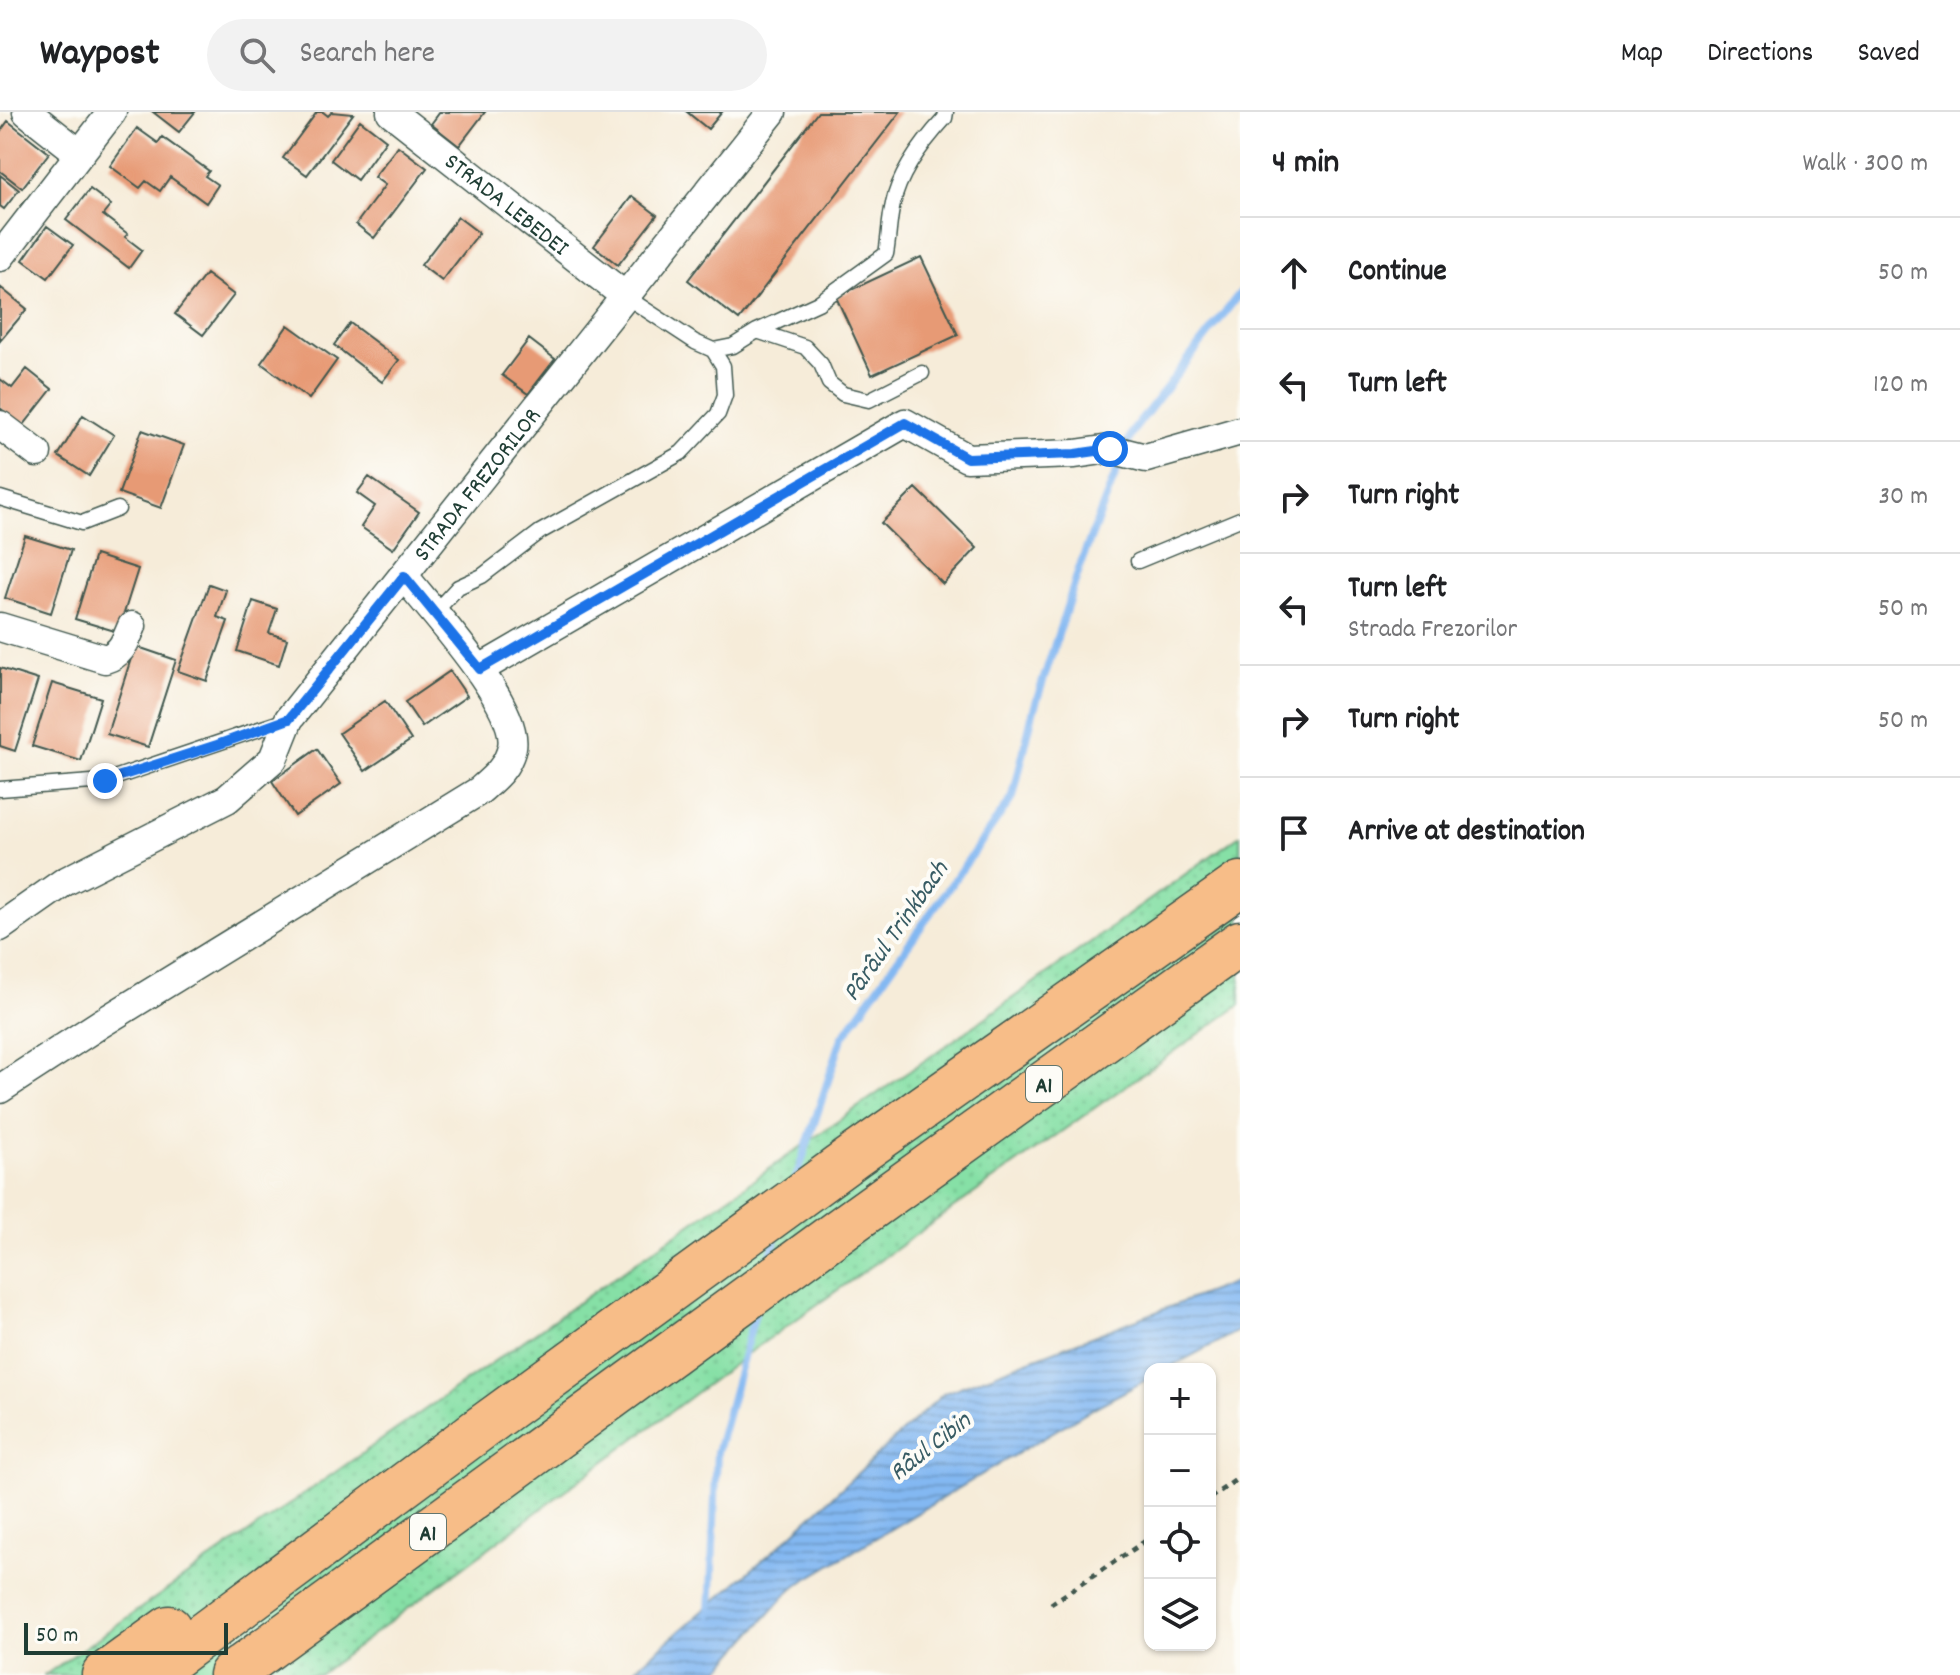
<!DOCTYPE html>
<html lang="en">
<head>
<meta charset="utf-8">
<style>
	:root { --surface:#fff; --page:#f2f2f2; --text:#202124; --muted:#757577; --line:#e0e0e0 }
	body { margin:0; font-family:Dekko,sans-serif; background:var(--page); color:var(--text) }
	.controls { position:absolute; right:24px; bottom:24px; display:grid; overflow:hidden; border-radius:16px; box-shadow:0 2px 6px #0004 }
	.controls button { width:72px; height:72px; display:grid; place-items:center; padding:0; border:0; border-bottom:2px solid var(--line); background:var(--surface); color:var(--text); font:40px sans-serif }
	.scale { position:absolute; left:24px; bottom:20px; width:204px; box-sizing:border-box; padding-left:8px; border:4px solid #1f3d34; border-top:0; font-size:22px; line-height:28px; white-space:nowrap; color:#1f3d34; -webkit-text-stroke:6px #fdfcf7; paint-order:stroke }
	.stop { position:absolute; width:24px; height:24px; margin:-18px; border:6px solid #1a73e8; border-radius:50%; background:#fff }
	.stop.end { background:#1a73e8; border-color:#fff; box-shadow:0 2px 8px #0008 }
	.list { margin:0; padding:0; list-style:none }
	h2 { display:flex; justify-content:space-between; align-items:center; height:104px; margin:0; padding:0 32px; font-size:34px }
	h2 small { font-size:26px; font-weight:400; color:var(--muted) }
	.list li { display:grid; grid-template-columns:52px 1fr auto; gap:24px; align-items:center; box-sizing:border-box; height:112px; padding:0 32px; border-top:2px solid var(--line) }
	.list b { display:block; font-size:30px; white-space:nowrap }
	.list p { margin:0; font-size:26px; white-space:nowrap; color:var(--muted) }
	.list em { font-size:26px; font-style:normal; color:var(--muted) }
	.icon { flex:none; width:44px; height:44px; fill:none; stroke:currentColor; stroke-width:2; stroke-linecap:round; stroke-linejoin:round }
	.map { position:relative; flex:none; width:1240px; height:1563px; overflow:hidden }
	header { display:flex; align-items:center; gap:48px; box-sizing:border-box; height:112px; padding:0 40px; background:var(--surface); border-bottom:2px solid var(--line) }
	header strong { font-size:38px }
	nav { display:flex; gap:44px; margin-inline-start:auto; font-size:28px }
	.search { width:560px; height:72px; background:var(--page); display:flex; align-items:center; gap:20px; box-sizing:border-box; padding:0 28px; border-radius:44px; color:var(--muted); font-size:30px }
	main { display:flex }
	aside { flex:1; background:var(--surface) }
	.map>svg:first-child { display:block }
</style>
</head>
<body>
<header>
<strong>Waypost</strong>
<div class="search"><svg class="icon" aria-label="search" viewBox="0 0 24 24"><circle cx="10" cy="10" r="6"/><path d="M15 15l6 6"/></svg>Search here</div>
<nav><a>Map</a><a>Directions</a><a>Saved</a></nav>
</header>
<main>
<div class="map">
<svg width="1240" height="1563" viewBox="0 0 1240 1563">
	<defs>
		<pattern id="grass-dots" width="8" height="8" patternUnits="userSpaceOnUse" patternTransform="scale(2)"><rect width="8" height="8" fill="#86e0a6"/><path d="M2 2h.1M6 6h.1" fill="none" stroke="#73c190" stroke-width="1.8" stroke-linecap="round"/></pattern>
		<pattern id="water-rules" width="6" height="5" patternUnits="userSpaceOnUse" patternTransform="scale(2)"><rect width="6" height="5" fill="#83b8f2"/><path d="M0 2.5h6" fill="none" stroke="#6b97c5"/></pattern>
	</defs>
	<rect width="100%" height="100%" fill="#fdfcf7"/>
	<filter id="ink" filterUnits="userSpaceOnUse"><feTurbulence type="fractalNoise" baseFrequency=".0125" numOctaves="2"/><feDisplacementMap in="SourceGraphic" scale="16" xChannelSelector="R" yChannelSelector="G"/><feConvolveMatrix kernelMatrix="1 2 1 2 8 2 1 2 1" color-interpolation-filters="sRGB"/></filter>
	<filter id="wash" filterUnits="userSpaceOnUse"><feTurbulence type="fractalNoise" baseFrequency=".006" numOctaves="4" result="noise"/><feDisplacementMap in="SourceGraphic" scale="32" xChannelSelector="R" yChannelSelector="G"/><feGaussianBlur stdDeviation="1.8" result="paint"/><feColorMatrix in="noise" values="0 0 0 0 0 0 0 0 0 0 0 0 0 0 0 0 0 1.4 0 .05"/><feComposite in="paint" operator="in"/></filter>
	<g filter="url(#wash)">
		<rect width="100%" height="100%" fill="#f6ecd9"/>
		<path fill="url(#grass-dots)" stroke="#528e6d" stroke-width="2" d="M1240,723V893L753,1238L319,1563H45L964,921Z"/>
		<path fill="url(#water-rules)" stroke="#517a93" stroke-width="2" d="M1240,1168V1218L1167,1257H1150V1266L1088,1299L792,1476L715,1563H628L778,1435L944,1281Z"/>
		<g fill="none" stroke-linecap="round" stroke-linejoin="round">
			<path stroke="#83b8f2" stroke-width="8" d="M796,1066L842,926L1013,685L1033,600L1082,448L1132,320L1240,181
				M769,1149L778,1120
				M710,1502L717,1340L755,1201"/>
		</g>
		<g id="blocks">
			<path fill="#e79a74" d="M153,0H195L179,20Z
				M317,0H323L328,4L332,0L353,2L307,63L283,46Z
				M440,0H485L459,34L431,12Z
				M687,0H722L708,17Z
				M818,0H900L739,208L688,168Z
				M360,8L386,28L357,68L331,48Z
				M8,9L49,41L22,76L0,59V20Z
				M137,16L158,31L162,25L209,59L205,64L218,73L206,91L170,65L160,79L146,69L140,76L110,54Z
				M398,34L427,56L374,126L356,112L385,73L374,65Z
				M0,63L19,78L4,97L0,94Z
				M90,77L111,93L103,103L128,122L125,125L142,138L129,156L66,108Z
				M632,84L657,103L618,153L594,134Z
				M458,105L479,121L442,169L421,153Z
				M47,114L73,133L48,166L23,148Z
				M921,145L958,223L872,263L836,185Z
				M206,162L234,183L203,223L175,202Z
				M0,175L27,197L0,229Z
				M350,211L399,248L382,270L334,233Z
				M288,213L337,248L309,287L261,251Z
				M529,227L555,247L528,282L502,263Z
				M27,257L52,277L23,314L0,296V267L12,276Z
				M83,303L114,323L89,364L58,344Z
				M142,318L184,333L161,396L119,381Z
				M369,365L419,400L393,437L361,415L375,394L357,381Z
				M916,376L977,436L943,472L881,411Z
				M25,424L71,438L51,501L5,486Z
				M95,443L138,457L118,520L75,507Z
				M209,472L226,478L217,505L228,509L207,569L178,559Z
				M253,489L277,497L269,521L287,527L279,553L237,539Z
				M135,534L176,548L148,635L107,622Z
				M0,556L38,568L15,639L0,634Z
				M450,559L467,584L422,615L405,590Z
				M52,571L101,586L81,649L32,634Z
				M385,589L411,628L365,659L339,621Z
				M317,637L341,672L295,704L272,669Z"/>
		</g>
	</g>
	<g filter="url(#ink)">
		<use href="#blocks" fill-opacity="0" stroke="#3f574d" stroke-width="2"/>
		<g fill="none" stroke-linecap="round" stroke-linejoin="round">
			<g stroke="#3f574d" stroke-width="17">
				<path id="lane" d="M625,184L695,230L713,238L733,234L757,219L818,191L886,142C889,126 889,108 893,92C899,61 924,29 945,6L946,0
					M757,219L805,235L821,252L829,271L843,282L869,288L922,261
					M0,386L82,411L118,397
					M1138,449L1240,407
					M434,501L458,475L482,464L540,420L681,341L718,302L725,283L723,254L713,238
					M0,677L105,669L289,607"/>
			</g>
			<g stroke="#3f574d" stroke-width="31">
				<g id="street">
					<path d="M27,0L79,41"/>
					<path id="s1" d="M391,0L625,184"/>
					<path d="M0,145L112,0"/>
					<path d="M0,313L37,341"/>
					<path d="M0,515L105,547C122,542 125,530 132,514"/>
					<path d="M480,557L905,311L967,346L1075,342L1110,337L1146,346L1240,319"/>
					<path id="s2" d="M0,815L64,770L227,687L273,647L289,607L772,0"/>
					<path d="M0,977L100,912L479,679C494,666 508,655 512,635C520,594 430,497 404,464"/>
				</g>
			</g>
			<g stroke="#3f574d" stroke-width="47">
				<path id="highway" d="M104,1563L169,1516
					M149,1563L477,1319L856,1043L1240,772
					M231,1563L847,1113L1240,831"/>
			</g>
			<path stroke="#3f574d" stroke-width="5" stroke-dasharray="6 6" stroke-linecap="butt" d="M1210,1386L1240,1365
				M1051,1492L1150,1426"/>
			<use href="#lane" stroke="#fff" stroke-width="14"/>
			<use href="#street" stroke="#fff" stroke-width="28"/>
			<use href="#highway" stroke="#f7bd88" stroke-width="44"/>
		</g>
	</g>
	<g fill="none" stroke-linecap="round" stroke-linejoin="round" filter="url(#ink)">
		<path stroke="#1a73e8" stroke-width="10" d="M105,669L217,633L289,607L404,464L480,557L905,311L967,346L1075,342L1110,337"/>
	</g>
	<g text-anchor="middle" stroke-width="8" stroke-linejoin="round" paint-order="stroke">
		<g fill="#fdfcf7" stroke="#62766e" stroke-width="2">
			<rect x="1026" y="954" width="36" height="36" rx="6"/>
			<rect x="410" y="1402" width="36" height="36" rx="6"/>
		</g>
		<g font-size="22" font-weight="bold" fill="#1f3d34">
			<text x="1044" y="980">A1</text>
			<text x="428" y="1428">A1</text>
		</g>
		<g font-size="24" fill="#1f3d34" stroke="#fdfcf7">
			<text dy="8" stroke="none"><textPath href="#s1" startOffset="148">STRADA LEBEDEI</textPath></text>
			<text dy="8" stroke="none"><textPath href="#s2" startOffset="666">STRADA FREZORILOR</textPath></text>
		</g>
		<g font-size="26" font-style="italic" fill="#385c64" stroke="#fdfcf7">
			<text transform="translate(894 818) rotate(-55)" y="9">Pârâul Trinkbach</text>
			<text transform="translate(929 1333) rotate(-38)" y="9">Râul Cibin</text>
		</g>
	</g>
</svg>
<div class="controls">
<button>+</button>
<button>−</button>
<button><svg class="icon" aria-label="locate" viewBox="0 0 24 24"><circle cx="12" cy="12" r="6"/><path d="M12 2v4M12 18v4M2 12h4M18 12h4"/></svg></button>
<button><svg class="icon" aria-label="layers" viewBox="0 0 24 24"><path d="M12 4l9 5-9 5-9-5zM3 14l9 5 9-5"/></svg></button>
</div>
<div class="scale">50 m</div>
<div class="stop" style="left:1110px;top:337px"></div>
<div class="stop end" style="left:105px;top:669px"></div>
</div>
<aside>
<h2>4 min<small>Walk · 300 m</small></h2>
<ul class="list">
<li><svg class="icon" aria-label="ahead" viewBox="0 0 24 24"><path d="M12 20V5M6 11l6-6 6 6"/></svg><div><b>Continue</b></div><em>50 m</em></li>
<li><svg class="icon" aria-label="left" viewBox="0 0 24 24"><path d="M17 20v-9H6M10 6l-5 5 5 5"/></svg><div><b>Turn left</b></div><em>120 m</em></li>
<li><svg class="icon" aria-label="right" viewBox="0 0 24 24"><path d="M7 20v-9h11M14 6l5 5-5 5"/></svg><div><b>Turn right</b></div><em>30 m</em></li>
<li><svg class="icon" aria-label="left" viewBox="0 0 24 24"><path d="M17 20v-9H6M10 6l-5 5 5 5"/></svg><div><b>Turn left</b><p>Strada Frezorilor</p></div><em>50 m</em></li>
<li><svg class="icon" aria-label="right" viewBox="0 0 24 24"><path d="M7 20v-9h11M14 6l5 5-5 5"/></svg><div><b>Turn right</b></div><em>50 m</em></li>
<li><svg class="icon" aria-label="arrive" viewBox="0 0 24 24"><path d="M6 21V4h12l-3 4 3 4H6"/></svg><div><b>Arrive at destination</b></div></li>
</ul>
</aside>
</main>
</body>
</html>
